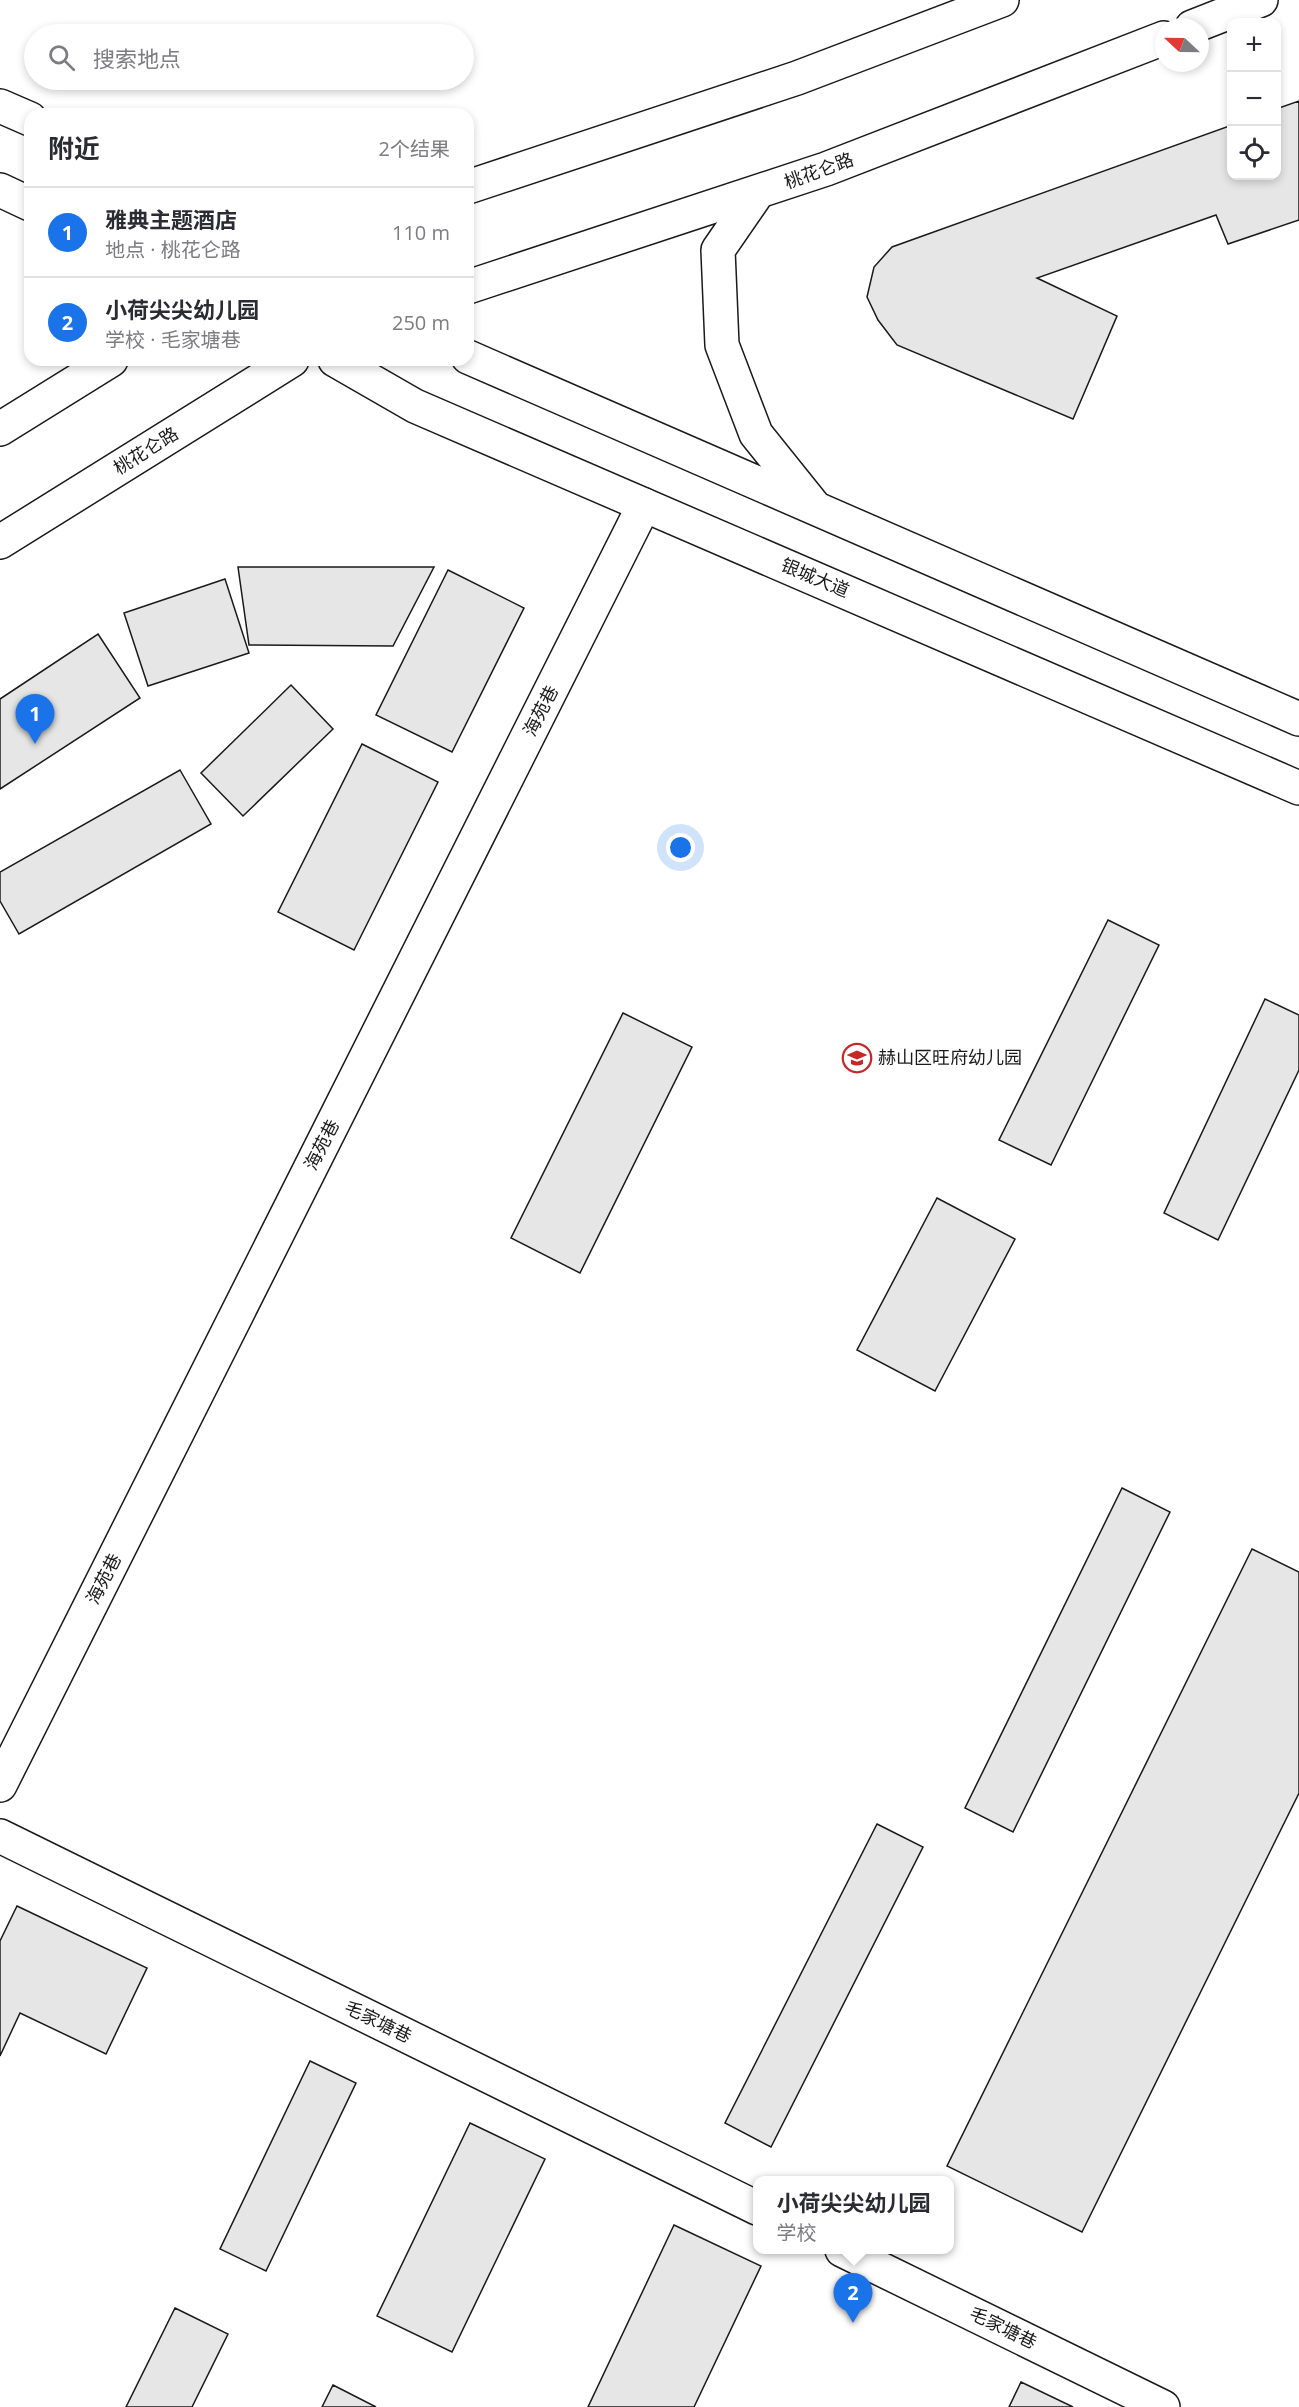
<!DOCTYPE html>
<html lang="zh">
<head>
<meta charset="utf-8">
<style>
	:root { --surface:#fff; --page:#f7f7f7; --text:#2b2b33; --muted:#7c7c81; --line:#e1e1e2; --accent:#1a73e8 }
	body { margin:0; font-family:"Open Sans","Noto Sans SC",sans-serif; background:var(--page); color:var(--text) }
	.controls { position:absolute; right:18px; top:18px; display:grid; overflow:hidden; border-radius:12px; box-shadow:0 3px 9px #0003 }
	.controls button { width:54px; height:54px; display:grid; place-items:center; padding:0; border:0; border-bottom:2px solid var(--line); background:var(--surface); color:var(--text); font:30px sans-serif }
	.compass { position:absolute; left:1155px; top:18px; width:54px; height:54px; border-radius:50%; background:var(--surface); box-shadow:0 3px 9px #0003; rotate:292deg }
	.you { position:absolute; left:681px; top:848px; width:21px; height:21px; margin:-15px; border:4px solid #fff; border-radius:50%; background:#1a73e8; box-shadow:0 0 0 9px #1a73e833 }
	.badge { display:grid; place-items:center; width:39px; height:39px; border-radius:50%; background:var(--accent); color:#fff; font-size:20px; font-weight:700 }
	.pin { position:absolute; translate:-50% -50px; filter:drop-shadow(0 2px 3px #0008) }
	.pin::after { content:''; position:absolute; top:32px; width:21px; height:18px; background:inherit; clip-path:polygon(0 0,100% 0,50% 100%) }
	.popup { position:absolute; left:753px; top:2176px; width:201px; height:78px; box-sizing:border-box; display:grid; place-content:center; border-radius:12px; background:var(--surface); filter:drop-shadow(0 2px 4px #0005); font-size:20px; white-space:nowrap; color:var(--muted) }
	.popup b { font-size:22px; color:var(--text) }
	.popup::after { content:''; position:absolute; left:50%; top:100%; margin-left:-12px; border:12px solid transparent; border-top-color:var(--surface) }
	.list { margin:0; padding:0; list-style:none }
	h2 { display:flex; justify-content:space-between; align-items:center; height:78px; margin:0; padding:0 24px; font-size:26px }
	h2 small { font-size:20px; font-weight:400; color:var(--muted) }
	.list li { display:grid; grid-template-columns:39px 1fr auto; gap:18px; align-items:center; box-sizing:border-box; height:90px; padding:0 24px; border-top:2px solid var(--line) }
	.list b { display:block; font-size:22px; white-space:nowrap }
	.list p { margin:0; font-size:20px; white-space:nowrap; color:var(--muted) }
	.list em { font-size:20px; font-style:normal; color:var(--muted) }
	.icon { flex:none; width:33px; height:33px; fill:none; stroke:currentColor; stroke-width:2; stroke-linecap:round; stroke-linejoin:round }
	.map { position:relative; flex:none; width:1299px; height:2407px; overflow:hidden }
	.search { position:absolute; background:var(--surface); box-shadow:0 3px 9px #0003; left:24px; top:24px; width:450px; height:66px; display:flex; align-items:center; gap:15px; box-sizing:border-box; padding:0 21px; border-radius:33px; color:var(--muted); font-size:22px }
	.panel { position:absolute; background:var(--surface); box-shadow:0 3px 9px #0003; left:24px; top:108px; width:450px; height:258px; border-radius:18px }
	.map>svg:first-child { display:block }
</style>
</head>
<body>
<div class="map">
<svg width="1299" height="2407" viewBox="0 0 1299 2407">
	<rect width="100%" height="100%" fill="#fff"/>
	<path fill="#e6e6e6" stroke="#1a1a1a" stroke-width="1.5" d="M1299,101V220L1228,244L1216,215L1037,278L1117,316L1073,419L897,345L878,320L867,297L874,267L892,247L1232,125V176H1276V109Z
		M238,567H434L393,646L249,645Z
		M448,570L524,608L452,752L376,715Z
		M225,579L249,653L148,686L124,613Z
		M98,634L140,698L0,789V699Z
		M291,685L333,729L243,816L201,773Z
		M362,744L438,782L354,950L278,912Z
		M180,770L211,824L19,934L0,901V872Z
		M1108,920L1159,945L1051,1165L999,1140Z
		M1265,999L1299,1015V1070L1218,1240L1164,1213Z
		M623,1013L692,1047L580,1273L511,1238Z
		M937,1198L1015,1239L935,1391L857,1350Z
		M1122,1488L1170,1512L1013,1832L965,1808Z
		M1252,1549L1299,1572V1793L1082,2232L947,2166Z
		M877,1824L923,1847L771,2147L725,2123Z
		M17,1906L147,1968L106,2054L20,2013L0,2056V1941Z
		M310,2061L356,2083L266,2271L220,2249Z
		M470,2123L545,2159L452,2352L377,2316Z
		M674,2225L761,2266L694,2407H588Z
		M175,2308L228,2334L192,2407H126Z
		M1021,2382L1073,2407H1009Z
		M333,2385L376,2407H322Z"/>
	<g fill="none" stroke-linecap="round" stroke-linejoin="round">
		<g stroke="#1a1a1a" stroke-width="36">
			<path id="minor" d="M0,1785L644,505
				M0,1836L757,2208
				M842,2250L1163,2407"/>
		</g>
		<g stroke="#1a1a1a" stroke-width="36">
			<path id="major" d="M1192,27L1261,0
				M0,106L30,119
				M468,187L797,78L1002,0
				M0,190L30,204
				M758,192L718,250L722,345L756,434L813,505
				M468,287L826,169L1164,38
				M468,357L1299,719
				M335,360L415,406L1299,788
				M0,429L111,360
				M0,542L292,360"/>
		</g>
		<use href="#minor" stroke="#fff" stroke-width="33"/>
		<use href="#major" stroke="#fff" stroke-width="33"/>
	</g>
	<defs>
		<g id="school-ring" transform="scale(1.5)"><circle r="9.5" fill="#fff" stroke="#c62828" stroke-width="1.5"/><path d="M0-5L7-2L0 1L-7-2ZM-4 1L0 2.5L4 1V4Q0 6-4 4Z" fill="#c62828"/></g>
	</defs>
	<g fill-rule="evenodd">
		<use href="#school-ring" x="857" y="1058"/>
	</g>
	<g text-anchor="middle" stroke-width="4.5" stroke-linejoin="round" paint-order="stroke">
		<g font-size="18" fill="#1a1a1a" stroke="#fff">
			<text transform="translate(819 171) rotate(-20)" y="6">桃花仑路</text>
			<text transform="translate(146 451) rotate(-32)" y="6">桃花仑路</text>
			<text transform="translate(815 578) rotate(23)" y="6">银城大道</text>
			<text transform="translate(541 711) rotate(-63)" y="6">海苑巷</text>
			<text transform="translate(322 1145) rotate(-63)" y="6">海苑巷</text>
			<text transform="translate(104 1579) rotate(-63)" y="6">海苑巷</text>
			<text transform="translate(378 2022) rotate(26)" y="6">毛家塘巷</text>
			<text transform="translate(1003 2328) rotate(26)" y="6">毛家塘巷</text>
		</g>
		<g font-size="18" fill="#1a1a1a" stroke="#fff" text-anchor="start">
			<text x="878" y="1064">赫山区旺府幼儿园</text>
		</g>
	</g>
</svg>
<div class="controls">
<button>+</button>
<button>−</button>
<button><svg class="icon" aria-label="locate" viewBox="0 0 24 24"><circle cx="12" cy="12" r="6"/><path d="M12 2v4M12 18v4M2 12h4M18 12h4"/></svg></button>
</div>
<svg class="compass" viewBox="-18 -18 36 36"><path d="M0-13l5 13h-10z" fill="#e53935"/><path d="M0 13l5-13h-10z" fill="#7c7c81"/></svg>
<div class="you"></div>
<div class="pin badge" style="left:35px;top:744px">1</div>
<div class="pin badge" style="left:853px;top:2323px">2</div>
<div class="popup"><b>小荷尖尖幼儿园</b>学校</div>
<div class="search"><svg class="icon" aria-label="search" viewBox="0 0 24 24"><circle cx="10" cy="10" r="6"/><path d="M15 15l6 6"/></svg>搜索地点</div>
<section class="panel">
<h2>附近<small>2个结果</small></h2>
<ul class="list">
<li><span class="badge">1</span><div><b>雅典主题酒店</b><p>地点 · 桃花仑路</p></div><em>110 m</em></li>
<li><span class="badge">2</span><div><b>小荷尖尖幼儿园</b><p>学校 · 毛家塘巷</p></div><em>250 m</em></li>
</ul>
</section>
</div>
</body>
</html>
